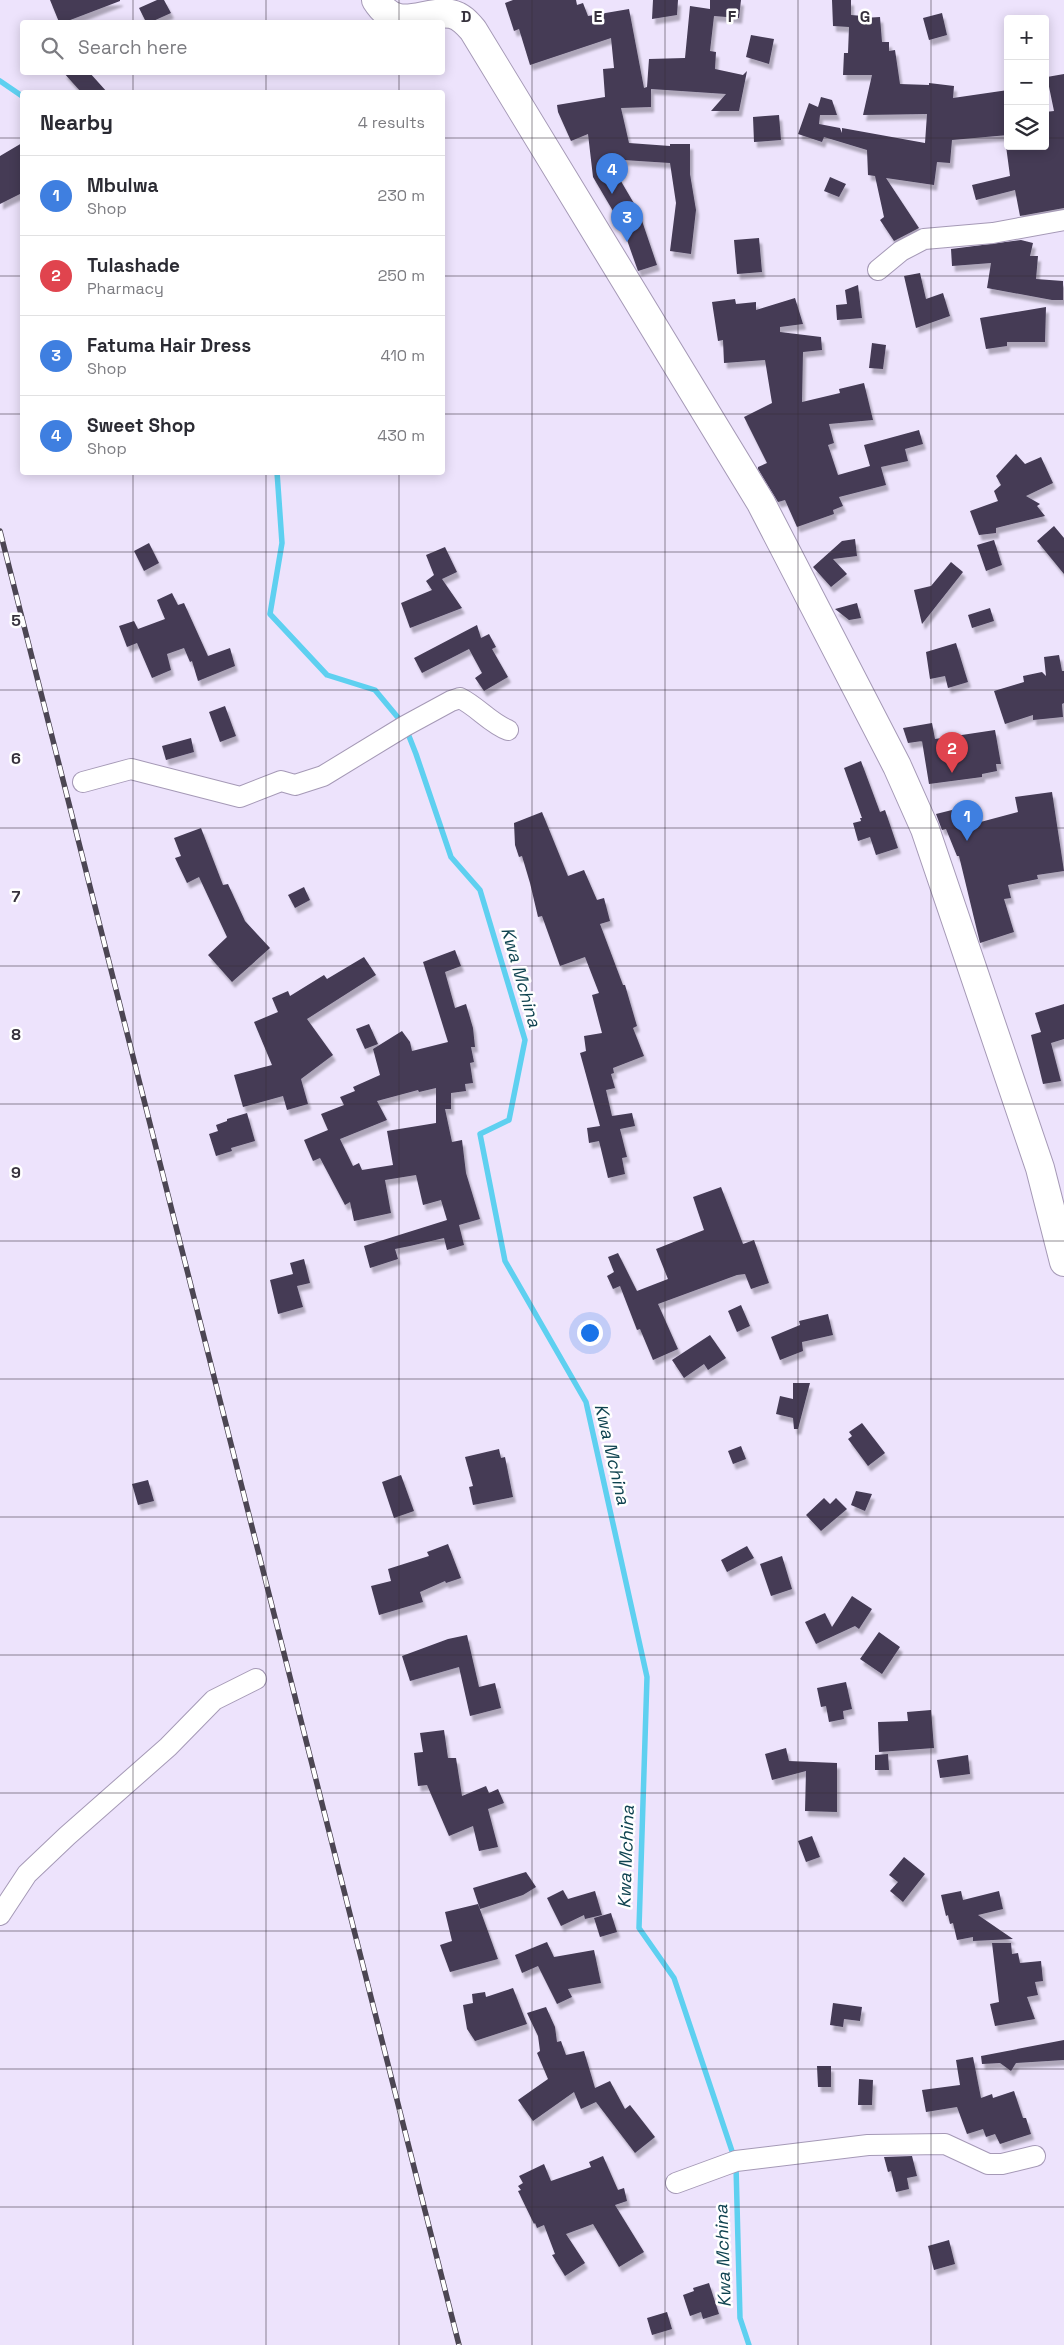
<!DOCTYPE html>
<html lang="en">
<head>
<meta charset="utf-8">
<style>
	:root { --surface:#fff; --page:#f7f7f7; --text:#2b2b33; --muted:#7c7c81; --line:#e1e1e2; --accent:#b45309 }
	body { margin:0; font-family:"Space Grotesk",sans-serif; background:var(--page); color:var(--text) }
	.controls { position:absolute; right:15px; top:15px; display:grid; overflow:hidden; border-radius:5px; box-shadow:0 2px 12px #0003 }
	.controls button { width:45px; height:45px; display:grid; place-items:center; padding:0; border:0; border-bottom:1px solid var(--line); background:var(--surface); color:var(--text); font:25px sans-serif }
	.you { position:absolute; left:589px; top:1332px; width:18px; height:18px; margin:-12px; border:4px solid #fff; border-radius:50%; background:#1a73e8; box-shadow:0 0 0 8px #1a73e833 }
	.badge { display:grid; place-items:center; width:32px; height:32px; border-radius:50%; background:var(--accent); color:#fff; font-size:16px; font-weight:700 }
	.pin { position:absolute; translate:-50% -41px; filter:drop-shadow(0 1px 2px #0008) }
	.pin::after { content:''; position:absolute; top:26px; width:18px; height:15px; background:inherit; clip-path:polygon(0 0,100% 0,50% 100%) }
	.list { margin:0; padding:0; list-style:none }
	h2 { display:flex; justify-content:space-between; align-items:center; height:65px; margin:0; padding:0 20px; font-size:21px }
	h2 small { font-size:16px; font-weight:400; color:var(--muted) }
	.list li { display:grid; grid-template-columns:32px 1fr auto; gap:15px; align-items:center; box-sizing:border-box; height:80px; padding:0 20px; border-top:1px solid var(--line) }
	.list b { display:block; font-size:19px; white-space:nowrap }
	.list p { margin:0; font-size:16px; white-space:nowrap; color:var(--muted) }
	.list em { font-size:16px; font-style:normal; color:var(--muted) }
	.icon { flex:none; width:28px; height:28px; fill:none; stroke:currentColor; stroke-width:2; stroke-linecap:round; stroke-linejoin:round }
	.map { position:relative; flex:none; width:1064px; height:2345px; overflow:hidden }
	.search { position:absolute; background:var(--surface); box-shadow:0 2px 12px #0003; left:20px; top:20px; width:425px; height:55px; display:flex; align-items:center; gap:12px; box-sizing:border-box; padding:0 18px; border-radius:5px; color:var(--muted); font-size:19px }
	.panel { position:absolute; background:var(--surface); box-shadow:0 2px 12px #0003; left:20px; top:90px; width:425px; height:385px; border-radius:5px }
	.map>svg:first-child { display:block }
</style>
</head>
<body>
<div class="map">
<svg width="1064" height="2345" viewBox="0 0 1064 2345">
	<defs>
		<filter id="shadow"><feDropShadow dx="3" dy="5.5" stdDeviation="1" flood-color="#0004"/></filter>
	</defs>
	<rect width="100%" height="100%" fill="#ede3fc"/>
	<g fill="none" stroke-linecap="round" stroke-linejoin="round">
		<path stroke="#5ed0f0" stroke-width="5.5" d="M0,81L22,96
			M277,472L282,543L270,614L327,675L375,690L405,726L416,754L451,857L480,890L525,1040L509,1120L480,1134L505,1261L586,1402L647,1677L639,1928L674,1978L734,2157
			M736,2166L740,2318L749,2345"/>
	</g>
	<path fill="#443b54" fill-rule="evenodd" filter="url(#shadow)" d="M50,0H120V1L65,22H59Z
		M157,0H164L171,13L151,22H146L139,8Z
		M513,0H576L577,5L583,3L588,16L629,9L644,88L647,87L649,59L685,58L690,6L710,9V0H741L739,18L714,16L710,51L716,52L715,69L743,75L747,71L739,111H711L726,94L651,89V107L621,108L629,143L670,146V144H690V174L696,210L691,254L670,251L676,203L670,163L608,159L639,212L657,265L638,271L616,209L613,211L593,177L588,134L571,141L558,112L557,105L605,97L603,69L614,68L611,38L530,65L519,29L514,31L505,3Z
		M653,0H678L677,15L652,19Z
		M832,0H851V15L863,16V18L880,17L882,42H889V51L895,50L900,84L929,85V83L954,86L953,98L1008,90V135L952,140L950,163L937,162L934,185L886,178L919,228L894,241L880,220L884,217L875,176L868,175L867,150L824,137L822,142L798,134L809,103L818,107L821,97L832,100L837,115H820L819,124L840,128L842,133V128L925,143L927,114L863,115L872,75H843L844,53H848L849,27L833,26Z
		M942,13L947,35L929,40L923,18Z
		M751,35L774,39L769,64L746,57Z
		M63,72H89L107,92H81Z
		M1064,74V208L1020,216L1015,190L976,200L972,185L1010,176L1006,146H1045V112L1054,111L1047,77Z
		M779,115L781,140L754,142L753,117Z
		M22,143V193L0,204V156Z
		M830,177L846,184L839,197L824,191Z
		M759,238L762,272L737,274L734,240Z
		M1021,240L1033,243L1030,256H1038L1036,279L1063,281V300H1052L987,288L991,263L952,266L951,249Z
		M920,273L926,299L943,293L950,316L916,328L904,276Z
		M858,285L862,318L837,320L836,305L847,304L845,290Z
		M795,298L803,324L780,327V332L821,337L822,350L803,352L802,402L840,393L839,389L864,383L873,420L829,424L834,443L828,445L838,475L870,466L864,445L919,430L923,444L905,449L908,461L881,467L886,485L839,497L843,506L833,510L834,514L797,527L785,500L778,502L758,469V467L767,463L744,417L772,403L765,360L724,363L723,340L718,341L712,302L735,299L736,304L756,302V310Z
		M1046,307L1045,342H1007V346L986,349L980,318Z
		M872,343L886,345L883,369L869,368Z
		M1016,454L1025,464L1041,457L1053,483L1026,496L1040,504L1037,506L1045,516L996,528V533L979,535L970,511L998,501L994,491L1001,485L996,476Z
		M1054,526L1064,538V574L1037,541Z
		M855,539L857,556L833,559L847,574L831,587L813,567L842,541Z
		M994,540L1002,565L986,571L977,545Z
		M149,543L159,563L144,571L134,551Z
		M445,547L457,572L442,579L462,608L410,628L401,603L432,590L426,581L434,575L426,555Z
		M951,562L963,572L922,624L914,590L931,586Z
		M172,593L178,605L184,603L208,656L230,648L235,666L198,681L192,661L190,662L184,648L167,654L171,670L152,678L137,643L127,647L119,626L134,621L138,629L165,619L157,600Z
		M857,603L861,618L849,620L835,609Z
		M990,608L994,621L972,628L968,615Z
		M477,625L481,638L489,634L496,647L492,649L508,677L484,691L475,678L482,673L469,649L422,673L414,658Z
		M956,643L968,682L948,688L945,676L930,679L926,652Z
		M1059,655L1062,671H1064V703L1062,704L1063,717L1033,720V715L1005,724L994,691L1024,682L1023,676L1042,672L1046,676L1044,657Z
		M225,706L236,736L220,742L209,712Z
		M932,723L935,739L995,730L1001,764H996L997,771L982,774V777L929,784L922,741L929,740L908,743L903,728Z
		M191,738L194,752L166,760L162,746Z
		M861,761L880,812L885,810L898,848L876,855L870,837L858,841L853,823L861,821L860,818H862L844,768Z
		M1052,792L1064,871L1037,875L1038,879L1008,885L1011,898L1004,899L1014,932L980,943L959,856H957L946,829L942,830L936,814L968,806L973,824L1018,812L1015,797Z
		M542,812L568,876L584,870L597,900L604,898L610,921L600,924L623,985H625L637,1026L633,1028L644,1056L613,1068L614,1073L611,1074L615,1088L606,1090L612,1116L632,1113L635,1126L620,1129L627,1157L622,1158L625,1174L608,1178L599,1141L589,1143L587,1128L600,1126L580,1053L586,1051L584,1036L602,1033L592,995L599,993L585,957L560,966L542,916L538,917L530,883L522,856L519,857L515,845L514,823Z
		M201,828L223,885L228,884L245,921L270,948L232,982L208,955L227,937L199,877L187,883L175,858L181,856L174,838Z
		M304,887L310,900L295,908L288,895Z
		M455,950L461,966L445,972L455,1008L466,1004L473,1028L475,1047H471L474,1062L470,1063L473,1083L465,1084L466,1091L451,1093V1109H445L452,1142L462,1140L466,1173L480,1219L459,1225L464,1245L447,1250L444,1238L410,1246L395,1249L398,1259L370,1268L364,1246L447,1220L441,1200L423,1205L416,1175L385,1180L391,1213L354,1221L350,1202L345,1205L320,1158L313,1161L304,1140L328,1130L321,1114L344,1105L340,1097L355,1091L353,1087L380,1075L373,1049L402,1031L410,1042L412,1051L448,1042L423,962ZM436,1088V1123L387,1131L393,1165L362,1170L359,1163L353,1166L340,1139L387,1120L377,1101L418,1090L419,1092Z
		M364,957L376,975L307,1019L333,1055L301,1079L308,1104L287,1110L283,1096L243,1107L234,1075L272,1065L254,1022L278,1012L272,998L288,991L290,996L324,975L327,979Z
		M1064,1004V1039L1051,1043L1061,1081L1043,1084L1031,1035L1041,1032L1035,1013Z
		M369,1024L378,1044L365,1049L356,1029Z
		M247,1113L255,1141L231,1148L232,1151L216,1156L209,1134L218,1131L216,1125L227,1121V1119Z
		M721,1187L743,1244L754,1240L769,1283L751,1289L745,1274L737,1275L658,1304L678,1349L653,1360L640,1329L637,1330L620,1286L613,1289L607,1276L614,1272L608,1257L618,1253L637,1291L668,1279L656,1249L704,1230L693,1197Z
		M304,1259L310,1283L297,1286L303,1307L278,1314L270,1280L293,1274L290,1263Z
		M741,1305L750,1326L737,1332L728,1311Z
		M828,1314L833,1335L802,1342L803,1351L780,1360L771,1337L800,1325L799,1321Z
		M710,1335L726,1358L708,1370L704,1364L684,1378L672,1360Z
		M793,1383H810L798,1429H794L793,1418L776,1414L780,1396L793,1399Z
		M862,1423L885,1453L868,1466L848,1439L852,1436L849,1432Z
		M741,1446L746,1459L733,1464L728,1451Z
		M499,1449L501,1458L505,1457L513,1497L473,1505L469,1487L473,1486L465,1457Z
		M401,1475L414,1511L394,1518L382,1482Z
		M148,1480L154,1501L138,1505L132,1484Z
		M856,1491L872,1494L865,1511L851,1505Z
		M824,1498L830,1504L836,1498L847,1509L821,1531L806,1515Z
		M448,1544L461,1578L446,1583L445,1581L420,1592L423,1602L379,1615L371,1586L391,1581L388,1569L429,1556L427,1552Z
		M747,1546L754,1558L727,1572L721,1560Z
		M782,1556L792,1589L771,1596L760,1564Z
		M852,1596L872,1609L859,1629L855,1626L816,1644L805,1622L825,1613L832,1627Z
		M879,1632L900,1647L882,1674L860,1659Z
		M467,1635L479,1687L495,1683L501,1708L470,1716L459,1667L410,1681L402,1656L448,1639Z
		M846,1682L852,1709L843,1711L844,1719L829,1722L826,1706L821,1707L817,1688Z
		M931,1710L934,1748L879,1752L878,1722L908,1721L907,1712Z
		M444,1730L448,1758H456L462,1796L486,1786L489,1793L498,1789L504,1803L488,1809L498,1847L479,1851L473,1826L449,1836L427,1785L418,1786L414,1753L423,1752L420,1733Z
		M786,1748L789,1761L837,1763V1812L805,1811L806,1771L772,1780L765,1754Z
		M888,1754L889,1770H875V1755Z
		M968,1755L970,1774L940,1778L937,1760Z
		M812,1836L820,1857L806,1862L798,1841Z
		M904,1857L925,1874L903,1902L890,1891L898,1882L889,1875Z
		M526,1872L536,1887L523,1895L480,1909L473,1888Z
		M563,1890L568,1899L595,1891L602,1915L585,1919L584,1915L561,1926L547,1898Z
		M961,1891L963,1900L999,1891L1003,1909L978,1915L1013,1939L973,1941V1937L957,1940L953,1923L950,1924L948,1915L946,1916L941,1895Z
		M478,1904L498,1959L450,1972L440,1945L452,1941L445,1912Z
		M611,1913L617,1932L600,1937L594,1918Z
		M547,1942L554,1957L594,1950L601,1983L568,1989L572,1997L557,2004L538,1966L522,1973L515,1955Z
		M992,1943H1011L1012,1954L1018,1953L1020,1963L1041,1961L1043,1981L1035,1982L1038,1995L1027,1997L1035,2019L995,2026L990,2004L999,2002Z
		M513,1988L527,2024L475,2041L467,2029L463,2005L473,2003L472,1994L485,1992L486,1997Z
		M833,2003L862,2007L860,2021L844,2019L843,2027L830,2025Z
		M546,2007L555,2027L557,2042L561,2041L566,2055L584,2051L595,2088L610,2081L625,2109L630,2105L655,2137L635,2153L596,2102L581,2109L574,2092L533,2121L518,2100L548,2079L537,2053L540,2051L538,2036L527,2013Z
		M1064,2040V2060L1016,2063L1011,2071L1000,2063L982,2064L981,2056Z
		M973,2057L981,2098L992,2094L993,2098L1014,2091L1023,2118H1026L1031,2134L1000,2144L995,2134L986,2137L983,2129L967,2134L957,2107L926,2112L922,2090L960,2085L956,2060Z
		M817,2066H831V2087H818Z
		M859,2079L873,2080L872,2105H858Z
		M603,2156L618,2190L624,2188L627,2201L615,2205L644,2252L619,2267L593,2224L566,2234L585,2263L565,2276L552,2255L555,2254L544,2225L537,2228L535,2223L534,2224L518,2191L521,2190L518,2186L523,2183L519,2176L544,2164L551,2181L591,2167L589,2162Z
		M912,2156L917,2176L907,2178L909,2189L896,2192L891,2171L888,2172L884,2157Z
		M949,2240L955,2264L934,2270L928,2246Z
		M709,2283L719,2314L703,2319L701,2312L690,2316L683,2295L694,2291L693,2288Z
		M667,2312L672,2329L652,2335L647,2318Z"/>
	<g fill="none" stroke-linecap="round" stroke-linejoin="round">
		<g stroke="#a599b6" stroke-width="22">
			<path id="street" d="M878,270L901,251L924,239L993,233L1064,220
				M83,782L131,769L240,797L281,781L295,785L323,776L405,726L451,701L460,698C478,707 490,723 508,730
				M0,1915L27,1874L67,1836L168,1747L214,1700L256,1679
				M676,2183L736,2161L868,2145L945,2144L988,2164H1002L1035,2156"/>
		</g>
		<g stroke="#a599b6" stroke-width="30">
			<path id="secondary" d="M376,0C398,35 423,9 451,14C461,16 467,23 473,30L761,503L897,766L925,829L1040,1168L1064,1262"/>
		</g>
		<use href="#street" stroke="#fff" stroke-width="20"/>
		<use href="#secondary" stroke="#fff" stroke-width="28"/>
		<g stroke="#4c4653" stroke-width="5.5">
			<path id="rail" d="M0,531L459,2345"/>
		</g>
		<use href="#rail" stroke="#fff" stroke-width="4" stroke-dasharray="11" stroke-linecap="butt"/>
	</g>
	<path fill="none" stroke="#37323d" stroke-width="1" stroke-opacity="0.55" d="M133,0V22M266,0V22M399,0V22M532,0V2345M665,0V2345M798,0V2345M931,0V2345M133,72V92M266,72V92M399,72V92M0,138H22M442,138H1008M1045,138H1064M0,276H22M442,276H1064M0,414H22M442,414H1064M133,472V2345M266,472V2345M399,472V2345M0,552H1064M0,690H1064M0,828H1064M0,966H1064M0,1104H1064M0,1241H1064M0,1379H1064M0,1517H1064M0,1655H1064M0,1793H1064M0,1931H1064M0,2069H1064M0,2207H1064"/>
	<g text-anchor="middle" stroke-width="5" stroke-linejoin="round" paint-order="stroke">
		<g font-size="18" font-style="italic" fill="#0f4350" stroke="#fff">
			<text transform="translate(521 977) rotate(74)" y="6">Kwa Mchina</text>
			<text transform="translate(612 1454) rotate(77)" y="6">Kwa Mchina</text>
			<text transform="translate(626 1857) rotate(-88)" y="6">Kwa Mchina</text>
			<text transform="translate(723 2256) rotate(-92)" y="6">Kwa Mchina</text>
		</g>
	</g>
	<g font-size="16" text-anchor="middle" font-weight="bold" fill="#37323d" stroke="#fff" stroke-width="5" stroke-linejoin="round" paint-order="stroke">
		<text x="466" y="22">D</text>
		<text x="598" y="22">E</text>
		<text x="732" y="22">F</text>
		<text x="865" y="22">G</text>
		<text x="16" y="626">5</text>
		<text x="16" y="764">6</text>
		<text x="16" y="902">7</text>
		<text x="16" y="1040">8</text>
		<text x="16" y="1178">9</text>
	</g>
</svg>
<div class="controls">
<button>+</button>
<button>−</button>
<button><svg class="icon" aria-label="layers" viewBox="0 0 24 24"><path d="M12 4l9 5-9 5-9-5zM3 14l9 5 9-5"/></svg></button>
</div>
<div class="you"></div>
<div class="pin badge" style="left:967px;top:841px;background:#3f7fe0">1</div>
<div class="pin badge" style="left:952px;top:773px;background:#e0444e">2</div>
<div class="pin badge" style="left:627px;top:242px;background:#3f7fe0">3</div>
<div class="pin badge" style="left:612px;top:194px;background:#3f7fe0">4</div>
<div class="search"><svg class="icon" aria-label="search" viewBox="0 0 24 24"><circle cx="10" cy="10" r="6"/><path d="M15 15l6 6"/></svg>Search here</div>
<section class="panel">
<h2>Nearby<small>4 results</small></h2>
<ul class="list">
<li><span class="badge" style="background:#3f7fe0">1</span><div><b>Mbulwa</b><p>Shop</p></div><em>230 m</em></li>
<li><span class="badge" style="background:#e0444e">2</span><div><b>Tulashade</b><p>Pharmacy</p></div><em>250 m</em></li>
<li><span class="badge" style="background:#3f7fe0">3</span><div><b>Fatuma Hair Dress</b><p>Shop</p></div><em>410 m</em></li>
<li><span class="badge" style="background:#3f7fe0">4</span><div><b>Sweet Shop</b><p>Shop</p></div><em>430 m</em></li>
</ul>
</section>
</div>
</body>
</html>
